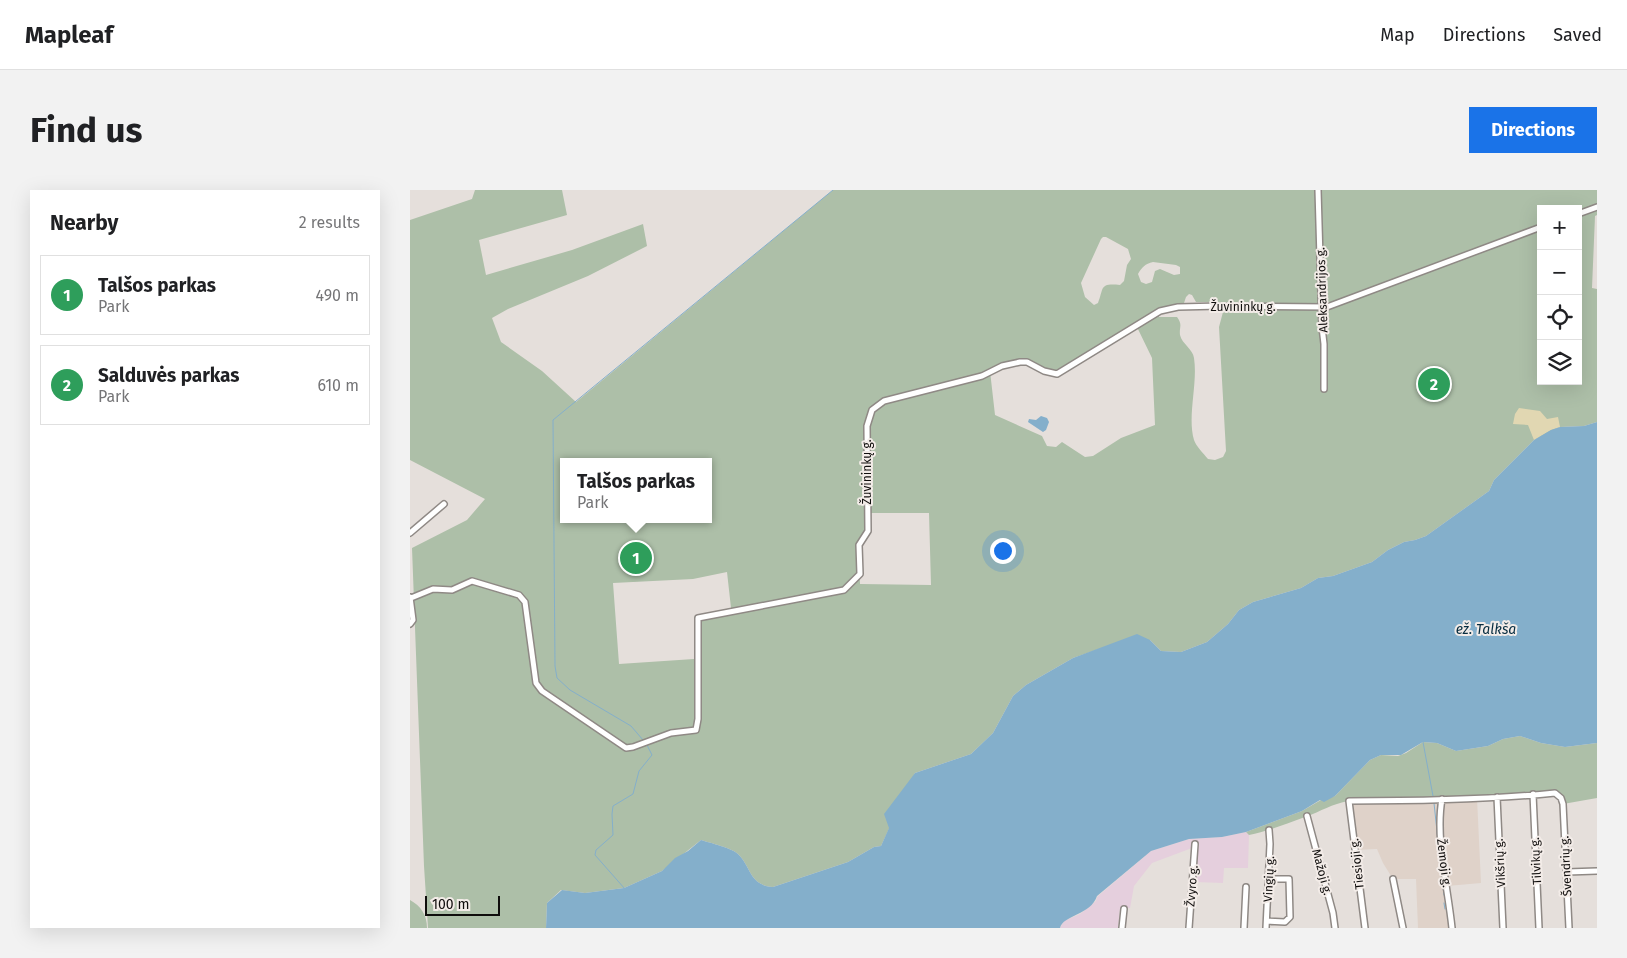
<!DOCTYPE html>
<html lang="en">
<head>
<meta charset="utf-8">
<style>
	:root { --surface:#fff; --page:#f2f2f2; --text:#202124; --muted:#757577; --line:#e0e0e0; --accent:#1a73e8 }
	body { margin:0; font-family:"Fira Sans",sans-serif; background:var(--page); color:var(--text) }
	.controls { position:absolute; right:15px; top:15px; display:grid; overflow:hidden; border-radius:0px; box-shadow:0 5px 20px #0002 }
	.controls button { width:45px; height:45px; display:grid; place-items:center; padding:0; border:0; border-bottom:1px solid var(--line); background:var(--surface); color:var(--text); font:25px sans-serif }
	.scale { position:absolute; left:15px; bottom:12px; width:75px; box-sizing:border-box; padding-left:5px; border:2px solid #0f0d0c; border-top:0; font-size:14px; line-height:18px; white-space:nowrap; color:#0f0d0c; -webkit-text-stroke:4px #f3ece8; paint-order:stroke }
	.you { position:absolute; left:592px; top:360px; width:18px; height:18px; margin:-12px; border:4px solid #fff; border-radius:50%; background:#1a73e8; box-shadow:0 0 0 8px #1a73e833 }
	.badge { display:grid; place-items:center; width:32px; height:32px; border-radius:50%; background:var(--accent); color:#fff; font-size:16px; font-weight:700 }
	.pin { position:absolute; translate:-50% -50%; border:2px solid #fff; box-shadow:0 1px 5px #0006 }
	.popup { position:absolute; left:150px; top:268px; width:152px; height:65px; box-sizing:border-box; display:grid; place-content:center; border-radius:0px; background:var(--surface); filter:drop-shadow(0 1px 4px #0005); font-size:16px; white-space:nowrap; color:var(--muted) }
	.popup b { font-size:19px; color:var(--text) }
	.popup::after { content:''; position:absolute; left:50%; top:100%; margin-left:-10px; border:10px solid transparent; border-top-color:var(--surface) }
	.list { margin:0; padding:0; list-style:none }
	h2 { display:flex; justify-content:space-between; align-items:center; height:65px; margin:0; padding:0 20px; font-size:21px }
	h2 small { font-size:16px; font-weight:400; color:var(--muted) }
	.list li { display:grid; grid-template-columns:32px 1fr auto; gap:15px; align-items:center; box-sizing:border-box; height:80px; margin:0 10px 10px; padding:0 10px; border:1px solid var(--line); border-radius:0px }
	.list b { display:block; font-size:19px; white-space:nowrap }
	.list p { margin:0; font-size:16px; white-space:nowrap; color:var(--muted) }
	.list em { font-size:16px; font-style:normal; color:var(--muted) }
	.icon { flex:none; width:28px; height:28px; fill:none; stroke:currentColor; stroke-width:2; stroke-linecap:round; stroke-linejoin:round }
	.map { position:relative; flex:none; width:1187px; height:738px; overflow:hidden; border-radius:0px }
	header { display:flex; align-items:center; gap:30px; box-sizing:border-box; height:70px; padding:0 25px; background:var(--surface); border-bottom:1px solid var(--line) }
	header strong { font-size:24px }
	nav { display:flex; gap:28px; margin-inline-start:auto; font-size:18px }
	.intro { display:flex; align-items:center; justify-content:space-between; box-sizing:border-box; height:120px; padding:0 30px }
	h1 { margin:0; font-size:35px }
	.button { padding:12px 22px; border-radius:0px; background:var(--accent); color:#fff; font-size:18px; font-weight:700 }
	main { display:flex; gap:30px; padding:0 30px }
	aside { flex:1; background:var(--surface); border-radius:0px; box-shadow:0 5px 20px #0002 }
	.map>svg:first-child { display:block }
</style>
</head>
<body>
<header>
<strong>Mapleaf</strong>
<nav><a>Map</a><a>Directions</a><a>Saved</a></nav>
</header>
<div class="intro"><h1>Find us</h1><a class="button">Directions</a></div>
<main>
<aside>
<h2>Nearby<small>2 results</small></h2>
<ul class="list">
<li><span class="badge" style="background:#2e9e5b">1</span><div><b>Talšos parkas</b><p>Park</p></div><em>490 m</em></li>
<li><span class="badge" style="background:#2e9e5b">2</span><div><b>Salduvės parkas</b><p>Park</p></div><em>610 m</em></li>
</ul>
</aside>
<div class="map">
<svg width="1187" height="738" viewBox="0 0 1187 738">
	<rect width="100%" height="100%" fill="#e5dfdb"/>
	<path fill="#e5cfdd" d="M836,642L839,645L838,678H814L813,693L785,692L782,658L742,673L724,696L720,718H710L708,738H650L654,731L670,724L678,718L686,711L687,707L741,661L779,649L812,647Z"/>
	<path fill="#dfd2c9" d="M1067,608L1071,693L1037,696L1042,738H1008L1006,689H983L973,673L967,659L945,660L939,611Z"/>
	<path fill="#adbfa8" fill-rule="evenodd" d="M65,0H152L157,25L69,50L76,85L162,60L233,34L237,56L178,86L98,119L82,128L91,152L132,181L166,212L423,0H1187V25L1185,26L1182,98L1187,99V232L1174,236L1150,237L1124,250L1084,290L1079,301L1016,346L1005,350L994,352L978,360L962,372L923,386L908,388L891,398L843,412L829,420L818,434L797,452L771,462L751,461L740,450L689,459L663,468L616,495L603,506L583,543L561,564L505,583L471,656L464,657L438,672L363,697C339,695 342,678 328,664C322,658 300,653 291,650L252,681L214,698L175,703L151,700L137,713L136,738H18L14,676L2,358L57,330L75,309L0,270V30L62,9ZM1131,19H1168V191H1131ZM693,47H696L718,59L721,69L717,75L714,91L710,95C689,93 694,98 688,113L684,115L675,107L671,93L691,49ZM743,72L766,75L770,77V84L764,85L750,79L745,81L742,92L736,94L731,92L728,84C732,77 735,74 743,72ZM779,104L782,105L786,112H812L813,122L809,137L816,261L813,267L805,270L798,269C793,263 786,256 784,250C777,226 788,194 784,168C783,159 772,154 770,145C769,137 773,135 767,127H749V118L774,113L776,107ZM726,135L742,168L745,235L711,248L683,266L675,267L652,252L646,257L637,256L632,246L585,225L580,181L617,172L647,184ZM154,272H298V329H154ZM458,323H519L521,395L450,394L449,355L458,341ZM317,382L321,418L284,427V469L209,474L203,393L283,389Z
		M1110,546L1131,553L1155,557L1187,553V608L1153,614L1145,603L1087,607L939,611C921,614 912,621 895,627C876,634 858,641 839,645L836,642L892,621L911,610L925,606L960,570L971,565L988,566L996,563L1013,552L1027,553L1046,561L1078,556L1093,549Z
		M0,710C11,716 17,725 17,738H0Z"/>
	<path fill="#e1d7b2" d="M1109,218L1130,221L1137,229L1148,227L1150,237L1141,240L1124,250L1118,235L1103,234L1105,224Z"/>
	<path fill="#84afcb" d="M631,226L637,228L639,232L636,240L633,242L618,232L619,229L626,230Z
		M1187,232V553L1155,557L1131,553L1110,546L1093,549L1078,556L1046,561L1027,553L1013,552L991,565H971L960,570L925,606L914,612L910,610L892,621L836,642L812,647L779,649L741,661L687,706C681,725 653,725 650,738H136L137,713L152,700L175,703L214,698L252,681L265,668L278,661L291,650C300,653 322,658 328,664C342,678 339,695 363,697L438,672L464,657L471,656L479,638L474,624L505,583L561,564L583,543L603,506L616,495L663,468L727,444L740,450L751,461L771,462L797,452L818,434L829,420L843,412L891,398L908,388L923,386L962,372L978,360L994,352L1005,350L1016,346L1079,301L1084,290L1124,250L1141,240L1150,237L1174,236Z"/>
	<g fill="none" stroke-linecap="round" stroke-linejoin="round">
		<path stroke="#84afcb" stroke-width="1" d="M233,550L221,536L160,500L147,488L145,476L143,230L423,0
			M1013,552L1023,606
			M1024,613L1029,660
			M1029,665L1034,705
			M215,699L185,665L186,660L203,645L202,624L203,616L223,604L229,581L242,565L237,555
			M1034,713L1035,719"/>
		<g stroke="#8f8985" stroke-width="8">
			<path id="minor" d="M908,0L912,137L914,154V199
				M1168,24L1187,17
				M0,343L34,314
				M0,407L3,430L0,434
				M1,408L23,399L42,400L62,391L109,405L115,412L126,493L132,501L216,558L223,557L261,543L286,540L288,529V428L434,400L450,384L449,355L458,341L457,236L462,220L474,211L572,186L592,176L610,172H617L634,181L647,184L750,121L768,117L811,116L917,117L1131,37
				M1123,604L1129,738
				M1087,607L1093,738
				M1032,609C1025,648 1038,698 1042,738
				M897,626L923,723L925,738
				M1157,682L1187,681
				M983,689L993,738
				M857,731L875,732L880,727L879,689H859
				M712,738L714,719
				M779,738L785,654
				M834,738L836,697
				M856,738L860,654L859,640
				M955,738L939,611C1008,611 1077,610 1145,603L1151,608L1153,614L1159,738"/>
		</g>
		<use href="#minor" stroke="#fff" stroke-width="5"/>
	</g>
	<g text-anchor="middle" stroke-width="4" stroke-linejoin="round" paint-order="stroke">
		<g font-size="12" fill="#0f0d0c" stroke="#f3ece8">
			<text transform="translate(912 100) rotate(-92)" y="4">Aleksandrijos g.</text>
			<text x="833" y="121">Žuvininkų g.</text>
			<text transform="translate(457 282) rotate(-90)" y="4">Žuvininkų g.</text>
			<text transform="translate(1126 671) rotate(-93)" y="4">Tilvikų g.</text>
			<text transform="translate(1034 673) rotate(83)" y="4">Žemoji g.</text>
			<text transform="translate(1090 673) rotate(-93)" y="4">Vikšrių g.</text>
			<text transform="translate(947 674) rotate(-96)" y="4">Tiesioji g.</text>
			<text transform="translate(1156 676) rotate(-93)" y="4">Švendrių g.</text>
			<text transform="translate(912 682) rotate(75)" y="4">Mažoji g.</text>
			<text transform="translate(859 689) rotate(-87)" y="4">Vingių g.</text>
			<text transform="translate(782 696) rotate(-85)" y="4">Žvyro g.</text>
		</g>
		<g font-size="14" font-style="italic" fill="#072d41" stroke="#f3ece8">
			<text x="1076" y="444">ež. Talkša</text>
		</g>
	</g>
</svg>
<div class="controls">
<button>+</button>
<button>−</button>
<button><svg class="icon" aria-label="locate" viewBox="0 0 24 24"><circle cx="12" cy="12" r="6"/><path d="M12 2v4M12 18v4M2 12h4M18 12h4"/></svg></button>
<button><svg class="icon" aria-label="layers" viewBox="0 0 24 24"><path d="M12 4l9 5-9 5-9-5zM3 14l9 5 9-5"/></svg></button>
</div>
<div class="scale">100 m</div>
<div class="you"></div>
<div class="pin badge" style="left:226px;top:368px;background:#2e9e5b">1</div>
<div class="popup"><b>Talšos parkas</b>Park</div>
<div class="pin badge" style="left:1024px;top:194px;background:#2e9e5b">2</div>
</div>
</main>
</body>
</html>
